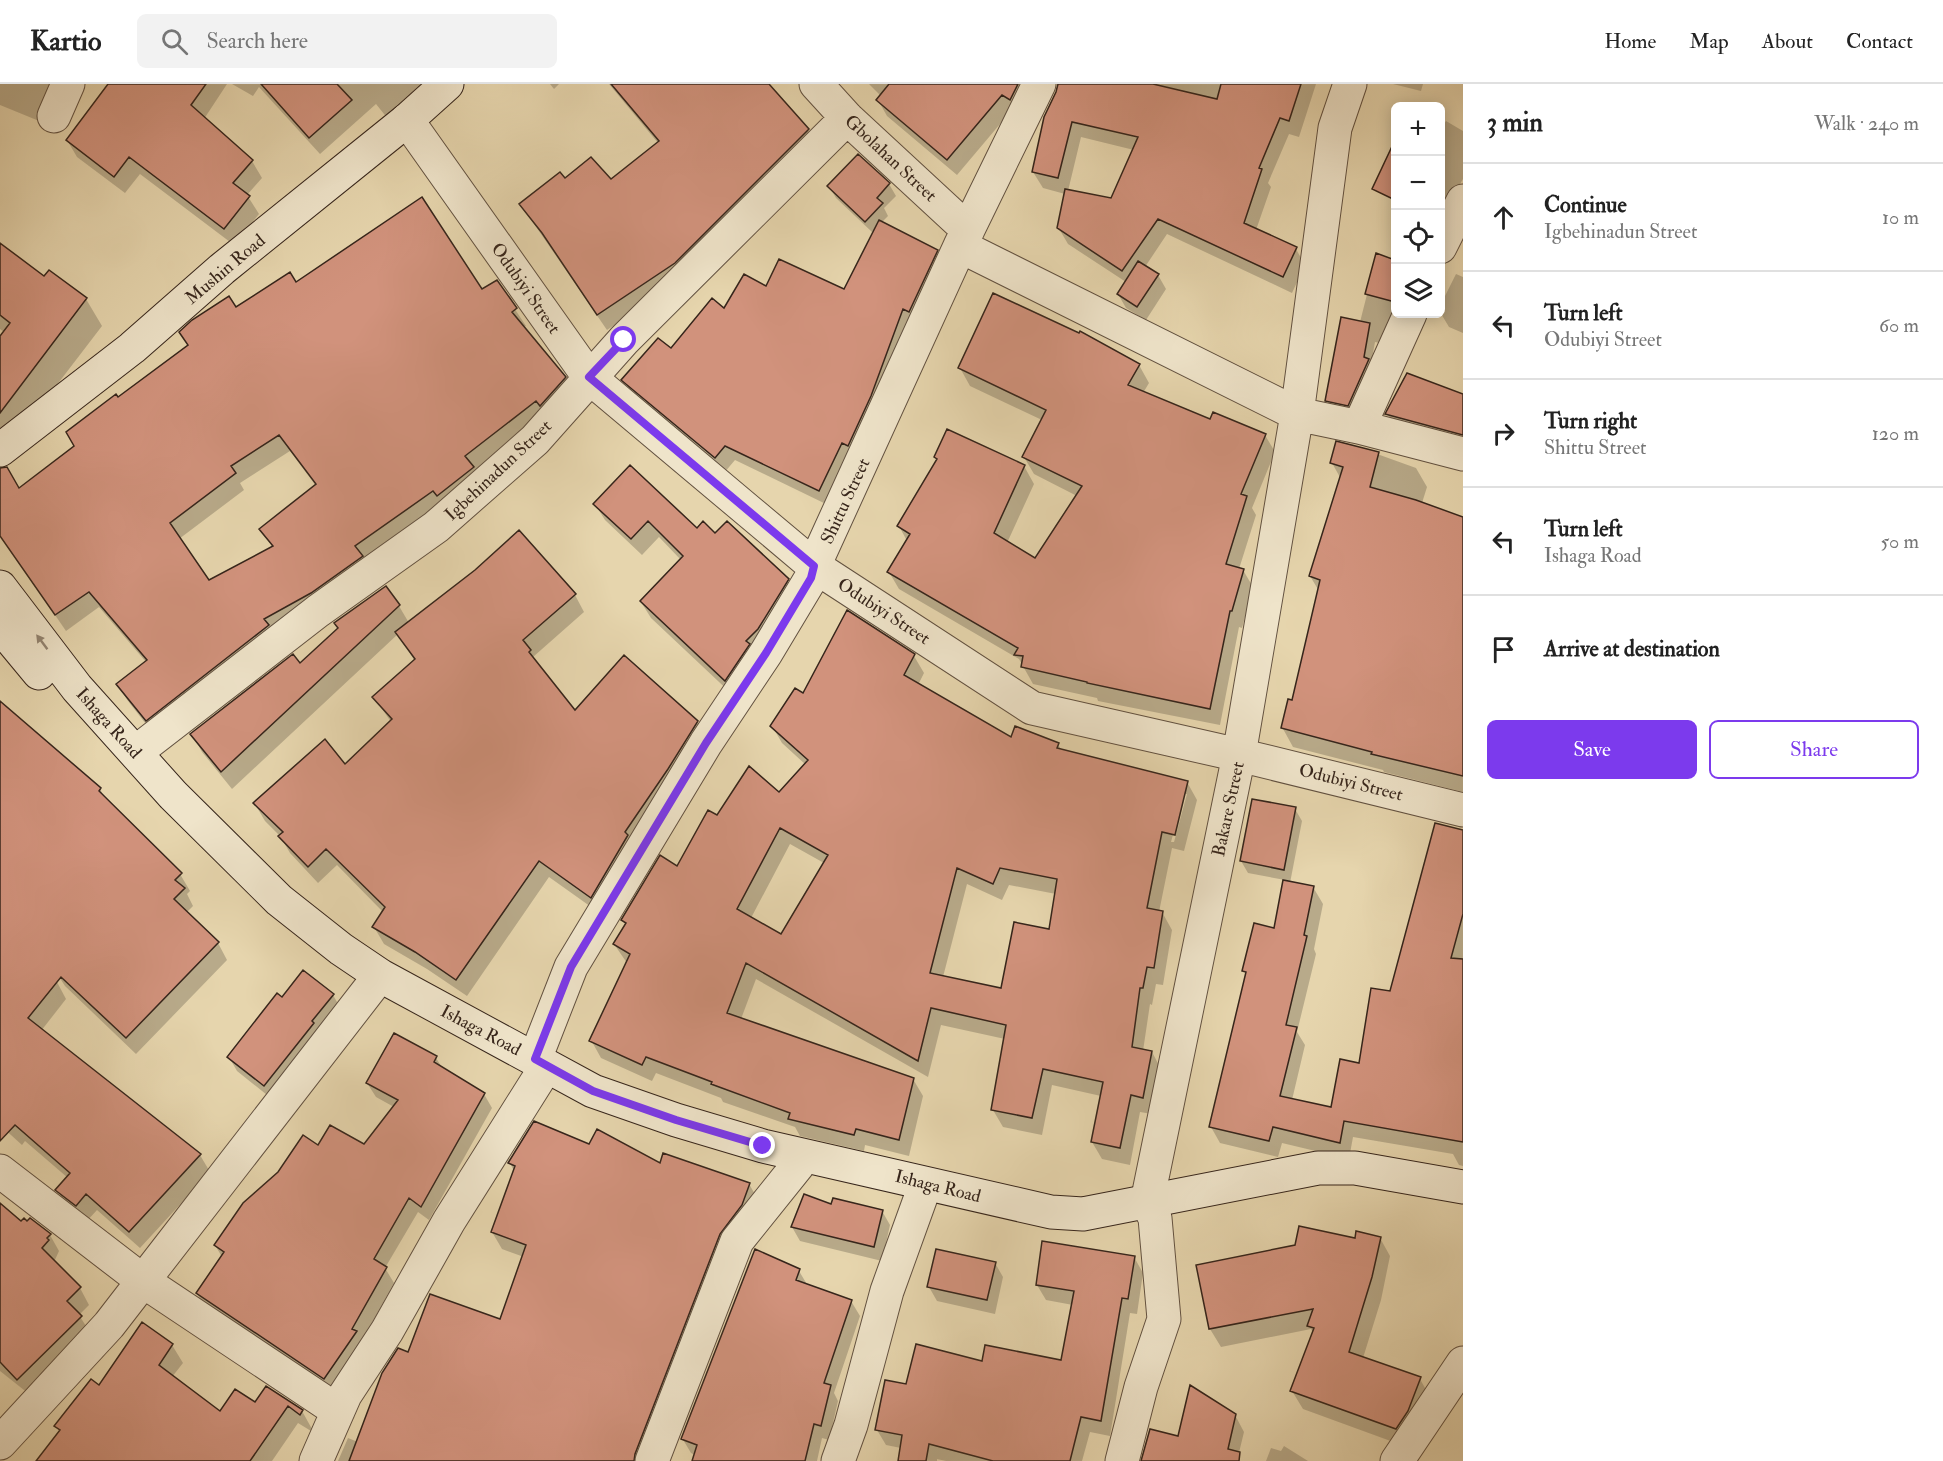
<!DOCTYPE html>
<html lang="en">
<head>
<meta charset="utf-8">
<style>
	:root { --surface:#fff; --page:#f2f2f2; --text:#222; --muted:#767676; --line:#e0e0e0; --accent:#7c3aed }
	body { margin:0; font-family:"IM FELL Double Pica",serif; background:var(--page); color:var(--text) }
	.controls { position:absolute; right:18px; top:18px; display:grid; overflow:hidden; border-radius:9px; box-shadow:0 3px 15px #0003 }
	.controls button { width:54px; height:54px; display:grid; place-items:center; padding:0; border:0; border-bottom:2px solid var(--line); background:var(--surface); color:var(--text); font:30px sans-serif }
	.stop { position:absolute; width:18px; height:18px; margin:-14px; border:4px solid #7c3aed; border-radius:50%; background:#fff }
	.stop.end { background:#7c3aed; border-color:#fff; box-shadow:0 2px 6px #0008 }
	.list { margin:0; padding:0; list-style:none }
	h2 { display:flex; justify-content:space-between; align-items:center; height:78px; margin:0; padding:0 24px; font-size:26px }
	h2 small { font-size:20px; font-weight:400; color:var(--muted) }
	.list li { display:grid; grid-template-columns:39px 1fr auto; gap:18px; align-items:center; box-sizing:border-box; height:108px; padding:0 24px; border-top:2px solid var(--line) }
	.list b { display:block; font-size:22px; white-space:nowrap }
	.list p { margin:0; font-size:20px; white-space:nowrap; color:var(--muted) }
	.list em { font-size:20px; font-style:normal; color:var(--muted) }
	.actions { display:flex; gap:12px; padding:18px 24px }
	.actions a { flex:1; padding:14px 0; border:2px solid var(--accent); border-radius:9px; text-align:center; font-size:21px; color:var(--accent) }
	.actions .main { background:var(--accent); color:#fff }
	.icon { flex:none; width:33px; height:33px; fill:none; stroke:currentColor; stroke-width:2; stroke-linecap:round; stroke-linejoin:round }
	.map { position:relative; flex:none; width:1463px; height:1377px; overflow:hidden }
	header { display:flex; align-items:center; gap:36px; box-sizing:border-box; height:84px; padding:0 30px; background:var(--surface); border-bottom:2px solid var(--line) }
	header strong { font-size:28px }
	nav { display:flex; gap:33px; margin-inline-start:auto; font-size:21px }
	.search { width:420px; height:54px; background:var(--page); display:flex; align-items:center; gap:15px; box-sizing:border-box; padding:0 21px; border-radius:9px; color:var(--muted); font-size:22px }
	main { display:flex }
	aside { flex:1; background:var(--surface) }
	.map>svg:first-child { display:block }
</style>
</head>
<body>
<header>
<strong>Kartio</strong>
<div class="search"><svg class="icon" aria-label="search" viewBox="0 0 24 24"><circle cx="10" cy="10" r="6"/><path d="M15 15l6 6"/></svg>Search here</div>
<nav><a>Home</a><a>Map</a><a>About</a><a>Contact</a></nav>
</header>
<main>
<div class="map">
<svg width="1463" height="1377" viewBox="0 0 1463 1377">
	<rect width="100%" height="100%" fill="#e6d5ad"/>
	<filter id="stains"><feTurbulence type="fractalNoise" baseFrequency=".00333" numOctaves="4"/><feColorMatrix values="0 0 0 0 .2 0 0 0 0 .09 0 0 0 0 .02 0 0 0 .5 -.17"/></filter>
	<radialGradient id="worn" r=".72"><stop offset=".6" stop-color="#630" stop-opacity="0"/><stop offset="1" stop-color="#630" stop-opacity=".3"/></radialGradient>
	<path fill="#0003" fill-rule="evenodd" d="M0,0H64L44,39L0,21Z
		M110,0H227L204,35L252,77L262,94L247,111L259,130L234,161L140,90L125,109L77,73L67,56Z
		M232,0H430L388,35L376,20L320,70L259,3L253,12Z
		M550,0H559L554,5Z
		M609,0H767L808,46L817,62L674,202L607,246L521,121L565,97H611L658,59Z
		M869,0H1041L1011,27L957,91L887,32L878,16L881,12Z
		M1058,0H1316L1299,53L1289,50L1268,99L1271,103L1256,146L1296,165L1305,181L1292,209L1167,150L1145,183L1158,191L1166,205L1146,236L1126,224L1118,210L1126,198L1068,160L1058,143L1065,110L1043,104L1033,88ZM1081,53L1134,66L1112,115L1068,107Z
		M1393,0H1423L1421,7Z
		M1446,37L1463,47V95L1440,134V46Z
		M889,100L896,112L884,124L888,132L881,139L937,167L945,182L828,421L735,376L724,389L632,311L623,296L671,267L724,226L767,204L845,207L876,144L872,148L836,114L829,102Z
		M0,160L45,194L49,188L86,215L102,242L7,366L0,361V255L5,249L0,245Z
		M1377,171L1396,177V222L1384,260L1375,258L1371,280L1355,332L1334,328L1327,317L1360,238Z
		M1456,190L1463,193V249L1449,243L1440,228V222Z
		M497,198L526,242L523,243L565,294L574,311L482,401L156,653L128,617L118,601L146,578L99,523L66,547L0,451V405L18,406L76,363L118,315L235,225L296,200L482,207ZM290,367L316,402L261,445L273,464L209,498L179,455L244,406L240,399Z
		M1139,281L1149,299L1143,309L1210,337L1265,351L1275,368L1252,424L1256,431L1239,485L1243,486L1253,503L1242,544L1239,543L1220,641L1098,617L1097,614L1033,600L1019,575L899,505L889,488L907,457L899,442L938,377L935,373L1024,382L1034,400L1007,459L1036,476L1077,412L1034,390L1024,373L1042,336L970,302L960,284Z
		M1463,311V362L1396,345L1388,331Z
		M1366,366L1416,384L1427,403L1422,419L1463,434V708L1384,688L1383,686L1293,663L1282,643L1293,618L1319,507L1310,492L1341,395L1332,379Z
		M595,420L697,446L787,496L797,513L735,613L651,534L641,518L681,476L659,453L642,471L605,436Z
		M575,511L584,528L533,573L539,583L575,628L697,638L707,655L601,830L549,793L467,912L427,885L384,860L374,843L383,828L337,781L318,799L290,769L280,752L265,737L255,720L345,682L391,638L374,613L415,577L398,550L232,705L202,668L192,650L399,522L409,539Z
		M848,528L914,572L924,589L918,601L1012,655L1058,660L1061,666L1187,698L1197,716L1184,767L1172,764L1159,828H1162L1172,846L1163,901L1156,900L1152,921L1150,920L1143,967L1152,968L1161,985L1152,1030L1140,1028L1130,1081L1102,1075L1092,1058L1101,1012L1052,1001L1042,1051L1003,1043L993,1026L1005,955L941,941L928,993L756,895L741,935L913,995L923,1012L909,1072L865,1061L864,1067L800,1052L795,1043L723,1018L721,1014L656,989L652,997L601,974L591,956L627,879L614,860L626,840L623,836L678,784L718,733L779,710L806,681L782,659L772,642L803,611ZM1184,710H1187L1174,758H1171ZM790,760L824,779L782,852L751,834ZM967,800L1002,816L1009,801L1056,810L1051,847L1002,906L943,893Z
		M0,619L100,705L107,718L180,790L190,807L187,810L193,822L186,829L218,859L227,876L136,970L65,902L0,802Z
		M1295,725L1302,737L1290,799L1313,803L1323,820L1314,865L1316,870L1297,948L1305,961L1292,1016L1332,1025L1360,980L1463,748V1082L1459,1081L1453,1070L1353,1053L1349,1075L1282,1059L1278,1073L1220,1059L1211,1043L1247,892L1244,887L1275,846L1285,796L1248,789L1241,777Z
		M0,859L57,898L66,915L41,947L200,1071L210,1088L140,1164L97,1126L86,1138L67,1123L57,1106L68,1094L25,1057L22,1061L0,1041Z
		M333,911L341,925L272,1015L237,987L229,973L282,916Z
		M436,974L443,985L484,1010L492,1024L429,1136L418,1128L385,1184L394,1199L333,1309L206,1224L197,1210L222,1173L215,1161L318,1063L364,1062L394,1023L376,1013L367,999Z
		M589,1062L661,1081L749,1100L759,1117L648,1377H338L348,1354L358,1358L409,1270L500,1237L524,1173L502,1165L492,1148L514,1087L510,1079Z
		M0,1121L21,1139L50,1151L59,1167L54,1178L80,1204L89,1221L79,1231L91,1250L29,1310L0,1287Z
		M832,1122L882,1127L890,1141L882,1177L800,1157L792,1143Z
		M1380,1154L1390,1172L1381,1216L1363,1274L1420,1295L1430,1313L1407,1363L1303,1325L1292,1307L1313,1249L1311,1245L1221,1263L1210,1245L1198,1182L1296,1163Z
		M1134,1173L1143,1189L1137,1230L1130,1229L1110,1352L1090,1348L1082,1377H946L937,1375V1377H900L901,1364L886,1361L877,1346L907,1302L983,1279L1062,1277L1073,1221L1046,1216L1037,1201Z
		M995,1179L1003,1193L995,1230L937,1217L929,1203Z
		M799,1187L808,1202L851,1217L860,1232L834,1309L838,1317L829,1356L822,1354L817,1377H694L695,1371L691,1369L682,1354Z
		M172,1261L183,1279L172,1293L220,1329L255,1320L266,1304L302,1327L312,1345L311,1347L298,1339L272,1377H38L60,1349L56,1342L99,1303Z
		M1235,1331L1244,1348L1237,1377H1143L1179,1354Z
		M1284,1362L1308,1377H1266L1271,1364L1281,1367Z"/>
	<path fill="#d1927c" stroke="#36251b" stroke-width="1.5" fill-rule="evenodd" d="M108,0H206L191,21L253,76L233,99L250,112L224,145L129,73L114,93L66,56Z
		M261,0H337L352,16L309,54Z
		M611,0H769L809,45L675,179L597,231L542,149L519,120L560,88L565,94L591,73L611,95L659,57Z
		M889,0H1018L1010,16L1002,11L947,76L876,16Z
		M1058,0H1153L1217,15L1221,0H1301L1289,37L1280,34L1259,84L1262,85L1244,139L1297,163L1283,193L1158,135L1122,187L1057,144L1065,105L1111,114L1138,53L1072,38L1058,94L1032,88L1044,33L1056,8Z
		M1395,56V116L1372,105Z
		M858,70L890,99L877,114L883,119L865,138L827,102Z
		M422,113L482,205L497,196L517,224L512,228L566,293L540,322L536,317L465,372L474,383L437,412L433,407L355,462L363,472L311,509L264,535L269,541L146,637L116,600L147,576L89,508L55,531L0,452V384L7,383L19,404L74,362L66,348L116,310L118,313L188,261L179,248L192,236L229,212L236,223L290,188L296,198ZM279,351L316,400L259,445L273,462L209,496L170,439L236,389L231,382Z
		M879,136L938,166L909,228L903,225L871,312L848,362L842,359L819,407L725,362L715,374L621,296L658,254L671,264L712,214L724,224L744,190L766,202L779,175L844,205Z
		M0,159L44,192L49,186L87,214L0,329V252L10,239L0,231Z
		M1376,169L1395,176V218L1365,210Z
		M1138,177L1159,190L1137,223L1117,210Z
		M993,209L1079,249L1080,247L1140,280L1128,301L1210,335L1213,328L1266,350L1241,410L1247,412L1226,480L1244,485L1232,527H1230L1210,625L1087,599V598L1021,583L1023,572L1014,571L1018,564L887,488L910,450L897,442L937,375L934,373L947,345L1025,381L994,449L1035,474L1082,402L1022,373L1046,326L958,284Z
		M1341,233L1370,239L1364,273L1369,275L1348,322L1325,317Z
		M1407,289L1463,310V351L1385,330Z
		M1336,357L1379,368L1370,403L1416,416L1463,433V692L1371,670L1372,668L1281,644L1288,615L1292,616L1320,496L1309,492L1343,383L1330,379Z
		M630,381L697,444L703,437L715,449L727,437L789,495L758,545L746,557L750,560L725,597L640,517L683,472L648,437L631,455L593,420Z
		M519,446L576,510L523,556L531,566L529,568L575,626L624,571L698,637L668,685L625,748L628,751L591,814L539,777L456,896L415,868L372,843L385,823L326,765L308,783L278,752L283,748L253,719L325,655L345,680L392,635L372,613L415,575L395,548L475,486Z
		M386,502L400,521L221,688L190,650L293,570L300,579L338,544L334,539Z
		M847,526L915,570L904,591L1011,653L1015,642L1059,659L1057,664L1188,697L1175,751L1162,748L1147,824L1163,827L1154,884L1147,883L1143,904H1140L1132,963L1152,967L1143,1014L1131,1011L1120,1064L1091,1058L1103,998L1043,985L1032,1034L991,1026L1006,941L931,924L918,977L746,879L727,929L914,994L899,1056L856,1045L854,1051L788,1035L790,1029L711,1000L712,998L646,973L642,981L589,957L630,870L613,860L626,839L621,836L660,771L677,782L708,726L717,731L749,682L779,708L808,676L770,642L795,604L803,609ZM780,744L828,771L781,850L737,825ZM957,784L993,800L1000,784L1057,795L1049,845L1014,838L1001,904L930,889Z
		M0,617L101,704L99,707L182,789L175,796L185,804L174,815L219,858L126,954L61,893L28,934L201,1070L129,1148L86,1110L76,1122L55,1106L70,1089L15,1041L0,1057Z
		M1252,715L1296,723L1284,786L1240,777Z
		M1435,739L1463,746V830L1451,874L1463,875V1058L1344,1037L1340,1059L1273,1043L1269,1057L1209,1043L1246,888L1242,887L1254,839L1274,844L1283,796L1314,802L1304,851L1307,852L1286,941L1297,943L1280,1012L1331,1023L1340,975L1359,979L1371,904L1390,907Z
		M303,886L334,910L312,937L314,939L264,1002L227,973L277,909L282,913Z
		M394,949L437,972L434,978L485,1009L421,1123L409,1114L374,1175L387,1183L352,1245L357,1247L324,1295L196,1209L224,1168L214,1161L243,1119L278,1088L303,1051L318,1061L330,1041L364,1060L398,1016L366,999Z
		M534,1037L589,1060L597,1045L660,1079L663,1069L750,1099L742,1121L720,1150L635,1370L634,1377H349L382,1289L398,1264L408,1268L430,1210L500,1235L526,1161L491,1148L515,1082L508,1079Z
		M804,1110L831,1120L833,1114L883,1126L874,1163L791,1143Z
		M0,1119L21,1137L24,1134L27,1137L30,1134L51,1150L47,1154L49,1156L42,1164L81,1203L67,1217L82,1232L17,1296L0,1278Z
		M1299,1142L1355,1154L1356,1147L1381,1153L1372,1193L1349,1268L1421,1293L1408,1327L1396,1345L1290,1307L1314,1244L1307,1242L1313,1225L1209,1245L1196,1181L1295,1161Z
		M1042,1157L1135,1172L1128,1215L1122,1214L1101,1337L1081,1333L1070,1377H993L929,1360L926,1377H898L902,1351L875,1346L885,1296L906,1300L916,1260L982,1277L985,1261L1061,1276L1074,1207L1036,1201Z
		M755,1165L800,1185L796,1196L852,1216L824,1299L831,1301L821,1342L814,1340L805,1377H692L697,1361L681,1355Z
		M936,1165L996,1178L987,1216L927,1203Z
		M142,1238L173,1260L159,1281L220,1327L235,1305L255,1318L266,1302L303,1326L300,1331L288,1322L250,1377H36L60,1346L54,1342L91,1295L99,1301Z
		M1190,1301L1236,1330L1228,1365L1240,1368L1239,1377H1141L1150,1345L1178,1352Z"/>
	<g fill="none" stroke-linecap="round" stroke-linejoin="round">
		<g stroke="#625140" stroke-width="35">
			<path id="street" d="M816,0L847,34L968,146
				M54,32L68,0
				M407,36L589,293L814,482L1032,624L1239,671L1463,726
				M960,162L1297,330L1359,343L1463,370
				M1440,163L1463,117
				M1359,343L1410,230
				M136,668L318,527L436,443L535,356L624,256L847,34
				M535,975L571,883L706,659L766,569L811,494L814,482L960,162L1039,0
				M0,1087L143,1197L109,1241L0,1359
				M338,1327L143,1197L371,903
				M316,1377L345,1311L387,1247L449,1137L539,994
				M652,1377L737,1157L798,1081
				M838,1377L851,1341L887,1207L922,1110
				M1122,1377L1141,1303L1164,1235L1155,1134L1147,1118L1239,671L1297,330L1335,44L1350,0
				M1397,1377L1463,1279"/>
		</g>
		<g stroke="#36251b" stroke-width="35">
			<path id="secondary" d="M0,366L132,264L222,185L407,36L447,0
				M0,503L77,604L173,711L279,816L341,865L381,892L593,1007L676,1036L763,1062L1051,1128L1083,1130L1318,1084H1355L1463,1103
				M0,542L39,589"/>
		</g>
		<use href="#street" stroke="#efe4ca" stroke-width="33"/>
		<use href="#secondary" stroke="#efe4ca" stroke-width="33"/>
	</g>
	<defs><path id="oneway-solid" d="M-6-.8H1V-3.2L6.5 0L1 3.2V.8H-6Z" transform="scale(1.5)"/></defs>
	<use fill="#928472" href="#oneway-solid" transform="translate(42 558) rotate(-127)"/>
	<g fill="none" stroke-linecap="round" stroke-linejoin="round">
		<path stroke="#7c3aed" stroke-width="8" d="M624,256L589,293L814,482L811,494L766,569L706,659L571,883L535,975L593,1007L676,1036L763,1062"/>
	</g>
	<g text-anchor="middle" stroke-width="4.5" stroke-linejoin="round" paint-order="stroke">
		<g font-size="18" fill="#36251b" stroke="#efe4ca">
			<text transform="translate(891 74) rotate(43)" y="6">Gbolahan Street</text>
			<text transform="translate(225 185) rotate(-40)" y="6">Mushin Road</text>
			<text transform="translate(526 204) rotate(55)" y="6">Odubiyi Street</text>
			<text transform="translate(498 386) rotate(-43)" y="6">Igbehinadun Street</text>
			<text transform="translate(845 417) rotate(-65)" y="6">Shittu Street</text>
			<text transform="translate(884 527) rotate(33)" y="6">Odubiyi Street</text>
			<text transform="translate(109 639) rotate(48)" y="6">Ishaga Road</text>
			<text transform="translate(1351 698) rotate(14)" y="6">Odubiyi Street</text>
			<text transform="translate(1228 725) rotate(-78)" y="6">Bakare Street</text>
			<text transform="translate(481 946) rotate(28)" y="6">Ishaga Road</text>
			<text transform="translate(938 1102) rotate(14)" y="6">Ishaga Road</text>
		</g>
	</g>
	<rect width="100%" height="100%" filter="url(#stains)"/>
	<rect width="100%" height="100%" fill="url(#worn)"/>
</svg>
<div class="controls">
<button>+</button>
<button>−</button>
<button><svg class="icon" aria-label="locate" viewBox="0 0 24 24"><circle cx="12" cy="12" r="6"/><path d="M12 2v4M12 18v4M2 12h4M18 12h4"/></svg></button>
<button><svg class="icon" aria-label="layers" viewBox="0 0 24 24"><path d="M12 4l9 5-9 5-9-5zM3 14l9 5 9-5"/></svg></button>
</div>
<div class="stop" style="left:624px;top:256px"></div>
<div class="stop end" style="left:763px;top:1062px"></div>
</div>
<aside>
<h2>3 min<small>Walk · 240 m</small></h2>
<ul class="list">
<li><svg class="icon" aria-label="ahead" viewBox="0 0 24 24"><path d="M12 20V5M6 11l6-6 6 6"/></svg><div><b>Continue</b><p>Igbehinadun Street</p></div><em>10 m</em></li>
<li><svg class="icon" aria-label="left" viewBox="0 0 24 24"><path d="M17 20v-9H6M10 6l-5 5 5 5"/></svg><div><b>Turn left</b><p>Odubiyi Street</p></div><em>60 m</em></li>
<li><svg class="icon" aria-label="right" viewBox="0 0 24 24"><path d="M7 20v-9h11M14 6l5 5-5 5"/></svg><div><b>Turn right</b><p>Shittu Street</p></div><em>120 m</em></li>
<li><svg class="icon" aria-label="left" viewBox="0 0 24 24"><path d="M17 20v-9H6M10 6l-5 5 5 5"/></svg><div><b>Turn left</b><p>Ishaga Road</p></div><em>50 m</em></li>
<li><svg class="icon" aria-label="arrive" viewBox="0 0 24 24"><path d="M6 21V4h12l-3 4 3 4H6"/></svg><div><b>Arrive at destination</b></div></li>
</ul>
<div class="actions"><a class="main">Save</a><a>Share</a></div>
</aside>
</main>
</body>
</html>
